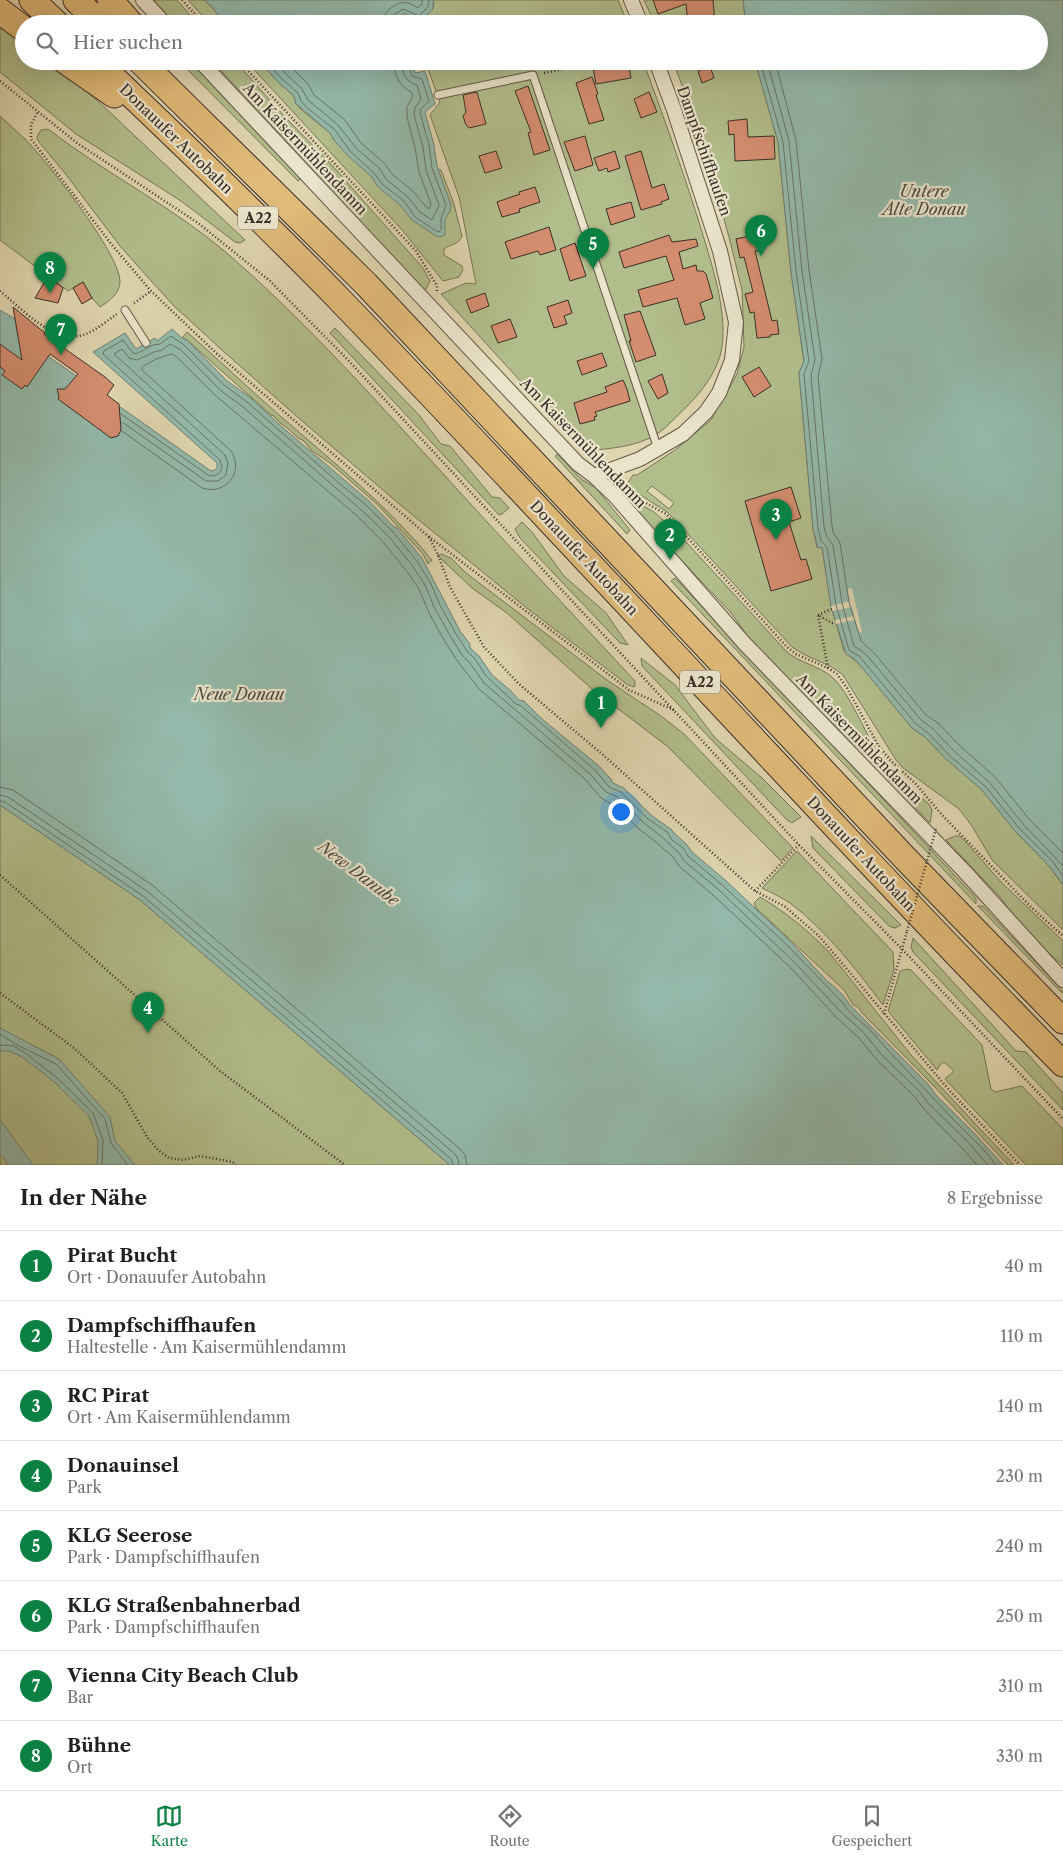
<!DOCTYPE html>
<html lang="de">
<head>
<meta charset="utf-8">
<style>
	:root { --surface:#fff; --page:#f2f2f2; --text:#202124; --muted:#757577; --line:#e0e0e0; --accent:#0b8043 }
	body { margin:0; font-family:"Libre Caslon Text",serif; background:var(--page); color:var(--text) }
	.you { position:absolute; left:620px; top:811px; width:18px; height:18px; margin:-12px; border:4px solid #fff; border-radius:50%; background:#1a73e8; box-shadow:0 0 0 8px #1a73e833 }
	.badge { display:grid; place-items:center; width:32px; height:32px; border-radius:50%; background:var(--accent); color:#fff; font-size:16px; font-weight:700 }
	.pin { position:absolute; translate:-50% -41px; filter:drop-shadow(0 1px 2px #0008) }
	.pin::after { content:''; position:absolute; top:26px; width:18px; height:15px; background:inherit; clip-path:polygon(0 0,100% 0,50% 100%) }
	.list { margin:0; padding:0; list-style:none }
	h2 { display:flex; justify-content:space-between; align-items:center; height:65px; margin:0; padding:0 20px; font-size:21px }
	h2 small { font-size:16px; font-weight:400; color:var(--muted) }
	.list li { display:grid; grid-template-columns:32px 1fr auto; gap:15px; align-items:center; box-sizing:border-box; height:70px; padding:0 20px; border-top:1px solid var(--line) }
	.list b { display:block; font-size:19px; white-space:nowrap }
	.list p { margin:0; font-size:16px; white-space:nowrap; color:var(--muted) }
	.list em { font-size:16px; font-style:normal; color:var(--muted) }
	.icon { flex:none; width:28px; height:28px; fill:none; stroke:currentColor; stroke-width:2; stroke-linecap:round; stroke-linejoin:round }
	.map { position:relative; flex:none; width:1063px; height:1165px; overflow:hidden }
	.search { position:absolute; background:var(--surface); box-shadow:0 5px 20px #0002; left:15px; right:15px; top:15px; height:55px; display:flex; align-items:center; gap:12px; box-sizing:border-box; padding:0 18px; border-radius:28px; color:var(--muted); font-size:19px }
	.sheet { height:625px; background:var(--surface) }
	nav { display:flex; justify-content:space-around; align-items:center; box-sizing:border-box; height:70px; border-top:1px solid var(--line); background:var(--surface); font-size:14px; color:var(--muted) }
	nav a { display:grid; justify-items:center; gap:2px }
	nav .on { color:var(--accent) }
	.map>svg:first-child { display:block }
</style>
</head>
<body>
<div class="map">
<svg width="1063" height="1165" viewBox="0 0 1063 1165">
	<rect width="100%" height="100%" fill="#dfd5af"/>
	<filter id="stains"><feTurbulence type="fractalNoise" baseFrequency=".004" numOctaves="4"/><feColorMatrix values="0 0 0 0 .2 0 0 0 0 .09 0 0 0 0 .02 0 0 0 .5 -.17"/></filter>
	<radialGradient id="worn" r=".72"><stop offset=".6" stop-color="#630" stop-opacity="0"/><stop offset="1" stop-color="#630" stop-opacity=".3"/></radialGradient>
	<path fill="#b1bd8b" stroke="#76765a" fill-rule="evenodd" d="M153,0H177L198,24H176Z
		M188,0H204L230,24H210Z
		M434,0H618L628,24H390L404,13L433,9Z
		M644,0H743L746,24H655Z
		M0,23L24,42V61H49L59,69L99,102L245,240L240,243L235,242L181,201L76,134L0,72Z
		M179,61H191L301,179L298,181Z
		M212,61H235L284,116L330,163L423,268L430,281L425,291Z
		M246,61H260L276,80L294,96L296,104L303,111L330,133L334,140L441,170L454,204L462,236C459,245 450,244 444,249V255L462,266L463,270L459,277L443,281L403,231Z
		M425,61H643C663,115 682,168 699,222C710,259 731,318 720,356C712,383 691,403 671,422C667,426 662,431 657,434C637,447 607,449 584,451L441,294L466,283L476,284L459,197L430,115L440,102Z
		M673,61H755L778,142L791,272L804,362L799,373L813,529L817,547H822L831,606L844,651L861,666L912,728L925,737L945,758L982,790L1015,831L1049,866L1063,885V930L992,860L972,826L959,809L903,768L896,760L843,675C828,662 808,659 792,647L675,520L667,512L628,487L627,484L633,475H637L675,450L711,420L737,374L744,347L742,290L730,241L704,145ZM652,486L674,503L669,509L647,491Z
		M0,116C8,124 17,131 25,139C46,160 120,254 120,281C120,293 110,301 100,307L92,298L83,282L68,291L0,240Z
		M48,129C106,174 172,206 228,254C303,319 369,393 436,466C501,538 568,609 635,681V685L634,687L628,685L528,609L404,508L302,421L222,350L174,306L152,282L120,246L64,172L38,141L37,137L41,130Z
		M335,328L419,415L441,444L450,446L492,497L500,498L509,508L502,514L499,515L330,333Z
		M187,332C218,359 247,387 278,414C332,461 387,505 432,560L428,564L423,554L378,505L330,463L311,450L304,441L298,438L286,427L280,423L274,416L271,415L187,340L182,338Z
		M557,454L581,479L596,488L630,530L627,534L555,456Z
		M625,496L654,512L676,531L786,651C799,663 818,665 832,677C850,693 865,734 880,756C892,774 912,789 929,804L932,810L930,823L869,759L818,709L787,681L751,641L732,614L636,512L626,500Z
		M522,522L532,532L564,576L606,613L628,645L620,643L520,538L515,529Z
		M441,554L451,558L466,573L607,680L661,716L684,734L793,848L781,861L667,746L592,689L507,613L472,588L437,555Z
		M675,578L976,898V904L671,581Z
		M641,658L675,685L715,738L762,778L801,817L792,823L787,820L642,666Z
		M0,805L140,900L450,1165H0Z
		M811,836L901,925L895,928L889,926L813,848Z
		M955,836H960L966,842L1000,881L1063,941V965L1038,945L1015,919L1001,898L946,840Z
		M797,851L893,952L894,970L883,1005C856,969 826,930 790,903C781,897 772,893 762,888Z
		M760,897C786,912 807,930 828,951L911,1055L1014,1165H1008L932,1084L863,1014L858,1007L853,1005L845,991L756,908L754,903Z
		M978,906H983L1062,990V993Z
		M913,938L1016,1051L1026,1052L1063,1093V1110L913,952L911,947Z
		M907,969L911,970L982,1045L991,1089L995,1092L1022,1086L1063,1129V1165H1026L945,1079L954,1071L944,1062L940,1065L937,1070L888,1011L900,971Z"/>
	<path fill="#93b9aa" stroke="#708176" d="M204,0H433V9L419,23L404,13L390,24H223L214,9Z
		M743,0H1063V885L1049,866L1015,831L982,790L945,758L925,737L912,728L855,659L846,654L831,606L822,547L818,548L813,529L799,373L804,361L791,272L778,142L755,61H1039V24H746Z
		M260,61H412L415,73L425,71L435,104L425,112L434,145L437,166L451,205L450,211L445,220V235L440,237L436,236L412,220L400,205L378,187L371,176L347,155L334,140L330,133L300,107L296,104L294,96L276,80Z
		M0,310L15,319L18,335L211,471L215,470L217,468V463L93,352L125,333L136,349L155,338L157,341L172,329L182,338L187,340L227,381L251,398L282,427L369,501L393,526L397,528L422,558L460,631L470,644V648L479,656L492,675L510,690L519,700L524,701L542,719L599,766L611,779L613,783L624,788L651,815L672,830V831L687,845L692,852L724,879L789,940L827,981C833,985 847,998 849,1004L928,1084L936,1095L976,1135L1003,1165H450L140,900L0,805Z
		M0,1028L59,1059L110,1117L115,1141L135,1165H97L98,1141L89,1116L52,1080L22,1057L9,1051H0Z
		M0,1121L2,1122L33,1165H9L0,1154Z"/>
	<path fill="#dfd5af" d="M852,588L862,632L859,633L855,620L836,624L835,620L854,616L852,607L832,611L831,606L850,601L847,589Z"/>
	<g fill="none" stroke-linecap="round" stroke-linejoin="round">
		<path stroke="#677469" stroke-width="1" d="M381,24C382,14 396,0 407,3C411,3 414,6 418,8L422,4V0
			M387,24L389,18L403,9L419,16L428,7L429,0
			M266,61L280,77L298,93L301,101L306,107L334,129L351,152L374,173L382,184L404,201L415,217L433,229L439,232L441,229V219L446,205L432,168L429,145L420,113L421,109L429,101L422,79L412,76L407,61
			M275,61L285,73L302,89L308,100L338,125L356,148L379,168L387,180L408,197L420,212L432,220L439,205L426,170L423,147L414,115L415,108L421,99L417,85C406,82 402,73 401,61
			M285,61L308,84L314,95L344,119L361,143L384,163L393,175L413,191L425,206L429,209L431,204L419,172L415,148L407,117V107L413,96L411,92C399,86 394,74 393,61
			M760,61L783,142L796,271L809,361L804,374L818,528L821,541L827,547L836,605L849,650L859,656L916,724L928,733L949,755L986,787L1019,828L1053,862L1063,876
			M767,61L789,141L802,271L815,360L811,375L824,527L827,537L833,545L842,603L854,646L862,651L870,659L921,720L933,729L953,750L990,783L1023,824L1063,866
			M775,61L796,140L809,270L822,359L818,376L832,526L833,532L840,543L849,602L861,641L875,654L926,715L938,723L959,745L995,777L1029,819L1063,853
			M121,414L208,475C214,477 220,475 222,468L220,460L103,354L104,351L123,340L132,352L136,354L153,345L160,344L171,336L184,345L224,385L247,402L340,484L366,505L393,532L417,561L430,582L441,607L456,634L467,651L475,659L486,676L516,704L521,706L595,770L609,787L621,792L648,819L667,832L672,840L683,848L688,856L721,884L786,944L843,1003C847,1012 862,1022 870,1030C896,1060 924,1088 951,1117C966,1133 983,1147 996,1165
			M122,422L206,481H218L226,475L228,463L225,455L114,354L122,349L129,358L137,360L154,352L162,350L170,344L181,350L220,390L242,406L368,516L389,537L412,565L425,585L435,609L451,637L462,655L470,663L484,683L590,774L606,792L618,797L644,823L662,837L679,853L684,861L718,889L795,963L841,1012L863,1032L882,1055L920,1092L928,1103L968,1142L988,1165
			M122,431L202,488C225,496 245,472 231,451L142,370V367L156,359L171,354L176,356L215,395L356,515L384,543L408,573L419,589L429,613L444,640L456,659L479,689L585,779L601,798L617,807L639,829L657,843L673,857L679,866L713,895L791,968L836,1017L858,1037L877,1060L915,1097L923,1108L962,1148L977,1165
			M0,787L13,790L152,885L460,1149L465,1155L467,1165
			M0,795L8,797L147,891L455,1154L458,1159L459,1165
			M0,801L5,802L143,896L451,1159L453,1165
			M0,1034L15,1044L56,1064L105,1119L111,1143L128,1165
			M0,1045L14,1046L25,1053L56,1077L93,1113L103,1140L102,1165"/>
	</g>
	<path fill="#d48d6f" stroke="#3b2e28" d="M653,0H713L715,24H688L686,4L658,14Z
		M619,61H628L631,78L596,84L593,68Z
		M710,66L714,78L702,83L698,71Z
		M592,77L598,94L596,95L604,120L589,124L576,83Z
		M528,86L550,150L534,155L528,133L531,132L515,91Z
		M477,92L486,124L469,128L466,125L463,116L466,112L463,95Z
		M649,92L657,112L641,118L634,99Z
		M747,119L748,137L774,136L775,159L735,161L734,134L729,135L728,121Z
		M585,136L593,165L575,171L564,142Z
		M496,151L502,168L485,173L479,156Z
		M615,151L620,168L608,172L607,168L599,171L594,158Z
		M641,151L652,188L664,184L669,199L661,202L662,204L641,210L625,156Z
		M535,187L540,202L519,209L520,212L502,217L497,202L520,194L519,192Z
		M631,202L635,217L611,225L606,209Z
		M549,227L556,250L540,255L538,251L511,259L505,242Z
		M759,234L763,250L755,251L756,255L772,321L777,320L779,334L770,335V337L757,338L754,312L750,313L745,294L753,292L744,257L740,258L736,239Z
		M669,235L672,242L696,239L698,246L679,252L683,269L696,265L697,271H703L706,274L713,298L700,303L705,319L685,325L677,298L643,307L638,290L674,280L666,256L624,268L619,252Z
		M575,243L586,276L570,281L560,249Z
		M48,276L63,288L58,303L35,298Z
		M83,282L92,298L82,304L73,288Z
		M485,293L489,306L471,313L466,300Z
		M568,300L572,313L564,316L567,324L554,328L547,307Z
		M13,307L45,333L44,334L105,377L114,385L107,395L119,404L121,430L118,436L111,438L58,399L59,397L57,389H65L78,374L50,354L27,387L25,385L22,389L2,375L5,371L0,367V344L22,360Z
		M640,311L656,355L636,362L629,341H631L624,315Z
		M510,319L517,337L498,343L491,326Z
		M602,353L607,366L582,375L577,361Z
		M759,367L771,386L754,397L742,377Z
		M662,374L668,393L658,399L648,381Z
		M623,380L627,389L630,401L595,412L597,416L594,417L595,420L580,424L574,403L607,392L605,387Z
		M791,487L801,518L789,522L801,560L806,559L812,579L771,591L745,501Z"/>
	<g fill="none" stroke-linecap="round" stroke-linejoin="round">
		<g stroke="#64584a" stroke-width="9">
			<path id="service" d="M438,95L533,75L658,449
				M125,310L146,343"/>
		</g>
		<g stroke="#64584a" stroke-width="16">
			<path id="minor" d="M143,0L165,24
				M631,0L641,24
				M200,61L578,464L594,476L615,496L745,644L965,872L1063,980
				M594,476L640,459L683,434L706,412L719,393L732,360L736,322L720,251L674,110L656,61"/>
		</g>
		<g stroke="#3b2e28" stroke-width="27">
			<path id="motorway" d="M32,0L57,24
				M76,0L101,24
				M110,0L131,24
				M0,11L24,29
				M65,61L114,95
				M96,61C178,140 262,219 341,301C584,553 818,814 1063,1064
				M140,61L366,284L903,856L1063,1021"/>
		</g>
		<path stroke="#3b2e28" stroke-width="2.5" stroke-dasharray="1 2.5" stroke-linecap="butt" d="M182,0L204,24
			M239,61L416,251L437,286V292
			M544,73L603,61
			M0,81L77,143L198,223L270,281L348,360L799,845L902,949L1063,1119
			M37,113L31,125V139L112,245L151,291L215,352L428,536L629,690L674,710
			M0,291C21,308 53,344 83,335C95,331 107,321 117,314
			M134,303L151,291
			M637,498L666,514L787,647L796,654L828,668L837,674L847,688L878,745L891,761L916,784L942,815L1031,907L1063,936
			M429,537L438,555L450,587L484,647L519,684L602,754L755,891L784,906L819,936L949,1090L1020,1165
			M818,615L832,609
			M828,668L818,615L832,623L835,622
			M0,875L220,1071L345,1165
			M755,891L799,845
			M0,993L74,1048L122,1093L147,1137L158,1150L169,1158L183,1160L200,1156L233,1162L236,1165
			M884,1014L907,931"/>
		<use href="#service" stroke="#eae4cb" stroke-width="7"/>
		<use href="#minor" stroke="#eae4cb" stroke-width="14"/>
		<use href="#motorway" stroke="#e0ba78" stroke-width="25"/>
		<path stroke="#3b2e28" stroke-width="2.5" stroke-dasharray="1 2.5" stroke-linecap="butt" d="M907,931L936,829"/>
	</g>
	<g text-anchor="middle" stroke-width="4.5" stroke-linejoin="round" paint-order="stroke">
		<g fill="#eae4cb" stroke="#706559" stroke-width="1">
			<rect x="238" y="206.5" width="40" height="23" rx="4"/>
			<rect x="680" y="670.5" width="40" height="23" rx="4"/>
		</g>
		<g font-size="14" font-weight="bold" fill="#3b2e28">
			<text x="258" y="223">A22</text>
			<text x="700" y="687">A22</text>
		</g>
		<g font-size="15" fill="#3b2e28" stroke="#eae4cb">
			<text transform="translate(176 139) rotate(44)" y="5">Donauufer Autobahn</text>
			<text transform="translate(305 149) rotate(47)" y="5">Am Kaisermühlendamm</text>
			<text transform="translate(704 151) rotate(71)" y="5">Dampfschiffhaufen</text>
			<text transform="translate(583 443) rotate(46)" y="5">Am Kaisermühlendamm</text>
			<text transform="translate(584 558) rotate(47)" y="5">Donauufer Autobahn</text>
			<text transform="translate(859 739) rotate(46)" y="5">Am Kaisermühlendamm</text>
			<text transform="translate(861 854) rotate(47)" y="5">Donauufer Autobahn</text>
		</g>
		<g font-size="16" font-style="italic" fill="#4d4a42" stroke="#eae4cb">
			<text x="924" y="197">Untere<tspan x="924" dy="18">Alte Donau</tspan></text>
			<text x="239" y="700">Neue Donau</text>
			<text transform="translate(359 873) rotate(37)" y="6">New Danube</text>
		</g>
	</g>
	<rect width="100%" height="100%" filter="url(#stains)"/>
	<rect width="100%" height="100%" fill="url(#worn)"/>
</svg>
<div class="you"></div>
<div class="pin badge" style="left:601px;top:728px">1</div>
<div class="pin badge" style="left:670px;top:560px">2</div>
<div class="pin badge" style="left:776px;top:540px">3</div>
<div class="pin badge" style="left:148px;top:1033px">4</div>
<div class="pin badge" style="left:593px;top:269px">5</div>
<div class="pin badge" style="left:761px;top:256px">6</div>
<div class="pin badge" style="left:61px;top:355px">7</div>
<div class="pin badge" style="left:50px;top:293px">8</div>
<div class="search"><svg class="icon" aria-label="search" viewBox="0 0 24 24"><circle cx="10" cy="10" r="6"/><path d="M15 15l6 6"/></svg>Hier suchen</div>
</div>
<section class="sheet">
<h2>In der Nähe<small>8 Ergebnisse</small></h2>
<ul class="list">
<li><span class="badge">1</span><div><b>Pirat Bucht</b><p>Ort · Donauufer Autobahn</p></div><em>40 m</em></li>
<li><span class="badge">2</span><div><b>Dampfschiffhaufen</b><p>Haltestelle · Am Kaisermühlendamm</p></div><em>110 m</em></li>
<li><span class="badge">3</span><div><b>RC Pirat</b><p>Ort · Am Kaisermühlendamm</p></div><em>140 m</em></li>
<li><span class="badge">4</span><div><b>Donauinsel</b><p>Park</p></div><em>230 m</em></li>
<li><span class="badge">5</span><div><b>KLG Seerose</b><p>Park · Dampfschiffhaufen</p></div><em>240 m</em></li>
<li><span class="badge">6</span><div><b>KLG Straßenbahnerbad</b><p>Park · Dampfschiffhaufen</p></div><em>250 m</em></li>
<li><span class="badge">7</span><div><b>Vienna City Beach Club</b><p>Bar</p></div><em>310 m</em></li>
<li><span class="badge">8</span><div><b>Bühne</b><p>Ort</p></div><em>330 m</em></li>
</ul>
</section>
<nav>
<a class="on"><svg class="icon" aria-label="map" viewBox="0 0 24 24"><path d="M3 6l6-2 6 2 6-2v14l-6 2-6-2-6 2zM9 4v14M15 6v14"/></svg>Karte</a>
<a><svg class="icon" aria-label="directions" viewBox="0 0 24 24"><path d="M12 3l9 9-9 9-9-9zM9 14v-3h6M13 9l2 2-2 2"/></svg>Route</a>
<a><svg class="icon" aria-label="saved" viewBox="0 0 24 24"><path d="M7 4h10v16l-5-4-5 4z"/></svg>Gespeichert</a>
</nav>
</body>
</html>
